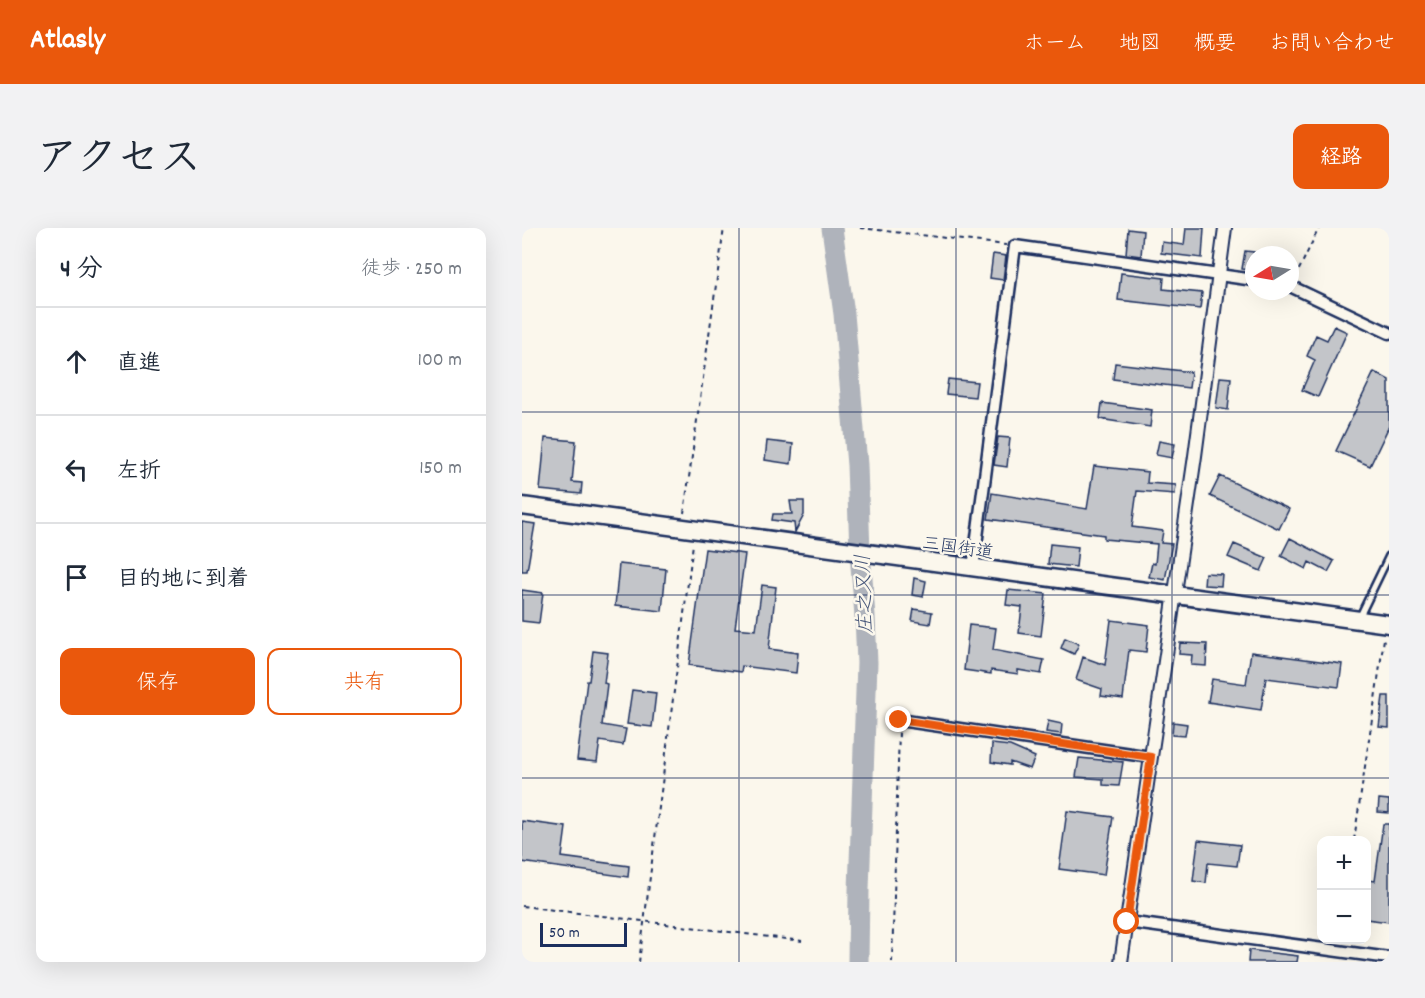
<!DOCTYPE html>
<html lang="ja">
<head>
<meta charset="utf-8">
<style>
	:root { --surface:#fff; --page:#f2f2f3; --text:#1f2937; --muted:#747a83; --line:#e0e1e3; --accent:#ea580c }
	body { margin:0; font-family:Dekko,"Klee One",sans-serif; background:var(--page); color:var(--text) }
	.controls { position:absolute; right:18px; bottom:18px; display:grid; overflow:hidden; border-radius:12px; box-shadow:0 6px 24px #0002 }
	.controls button { width:54px; height:54px; display:grid; place-items:center; padding:0; border:0; border-bottom:2px solid var(--line); background:var(--surface); color:var(--text); font:30px sans-serif }
	.compass { position:absolute; left:723px; top:18px; width:54px; height:54px; border-radius:50%; background:var(--surface); box-shadow:0 6px 24px #0002; rotate:259deg }
	.scale { position:absolute; left:18px; bottom:15px; width:87px; box-sizing:border-box; padding-left:6px; border:3px solid #1b2f5e; border-top:0; font-size:16px; line-height:21px; white-space:nowrap; color:#1b2f5e; -webkit-text-stroke:4px #fbf7ec; paint-order:stroke }
	.stop { position:absolute; width:18px; height:18px; margin:-14px; border:4px solid #ea580c; border-radius:50%; background:#fff }
	.stop.end { background:#ea580c; border-color:#fff; box-shadow:0 2px 6px #0008 }
	.list { margin:0; padding:0; list-style:none }
	h2 { display:flex; justify-content:space-between; align-items:center; height:78px; margin:0; padding:0 24px; font-size:26px }
	h2 small { font-size:20px; font-weight:400; color:var(--muted) }
	.list li { display:grid; grid-template-columns:39px 1fr auto; gap:18px; align-items:center; box-sizing:border-box; height:108px; padding:0 24px; border-top:2px solid var(--line) }
	.list b { display:block; font-size:22px; white-space:nowrap }
	.list em { font-size:20px; font-style:normal; color:var(--muted) }
	.actions { display:flex; gap:12px; padding:18px 24px }
	.actions a { flex:1; padding:14px 0; border:2px solid var(--accent); border-radius:12px; text-align:center; font-size:21px; color:var(--accent) }
	.actions .main { background:var(--accent); color:#fff }
	.icon { flex:none; width:33px; height:33px; fill:none; stroke:currentColor; stroke-width:2; stroke-linecap:round; stroke-linejoin:round }
	.map { position:relative; flex:none; width:867px; height:734px; overflow:hidden; border-radius:12px }
	header { display:flex; align-items:center; gap:36px; box-sizing:border-box; height:84px; padding:0 30px; background:var(--accent); color:#fff }
	header strong { font-size:28px }
	nav { display:flex; gap:33px; margin-inline-start:auto; font-size:21px }
	.intro { display:flex; align-items:center; justify-content:space-between; box-sizing:border-box; height:144px; padding:0 36px }
	h1 { margin:0; font-size:42px }
	.button { padding:15px 27px; border-radius:12px; background:var(--accent); color:#fff; font-size:21px; font-weight:700 }
	main { display:flex; gap:36px; padding:0 36px }
	aside { flex:1; background:var(--surface); border-radius:12px; box-shadow:0 6px 24px #0002 }
	.map>svg:first-child { display:block }
</style>
</head>
<body>
<header>
<strong>Atlasly</strong>
<nav><a>ホーム</a><a>地図</a><a>概要</a><a>お問い合わせ</a></nav>
</header>
<div class="intro"><h1>アクセス</h1><a class="button">経路</a></div>
<main>
<aside>
<h2>4 分<small>徒歩 · 250 m</small></h2>
<ul class="list">
<li><svg class="icon" aria-label="ahead" viewBox="0 0 24 24"><path d="M12 20V5M6 11l6-6 6 6"/></svg><div><b>直進</b></div><em>100 m</em></li>
<li><svg class="icon" aria-label="left" viewBox="0 0 24 24"><path d="M17 20v-9H6M10 6l-5 5 5 5"/></svg><div><b>左折</b></div><em>150 m</em></li>
<li><svg class="icon" aria-label="arrive" viewBox="0 0 24 24"><path d="M6 21V4h12l-3 4 3 4H6"/></svg><div><b>目的地に到着</b></div></li>
</ul>
<div class="actions"><a class="main">保存</a><a>共有</a></div>
</aside>
<div class="map">
<svg width="867" height="734" viewBox="0 0 867 734">
	<rect width="100%" height="100%" fill="#fbf7ec"/>
	<filter id="ink" filterUnits="userSpaceOnUse"><feTurbulence type="fractalNoise" baseFrequency=".0167" numOctaves="2"/><feDisplacementMap in="SourceGraphic" scale="12" xChannelSelector="R" yChannelSelector="G"/><feConvolveMatrix kernelMatrix="1 2 1 2 8 2 1 2 1" color-interpolation-filters="sRGB"/></filter>
	<g filter="url(#ink)">
		<g fill="none" stroke-linecap="round" stroke-linejoin="round">
			<path stroke="#afb3bb" stroke-width="21" d="M310,0L322,86L335,237L338,325L343,388L345,435L337,662L336,734"/>
		</g>
		<path fill="#c3c5c9" stroke="#1b2f5e" stroke-width="1.5" d="M664,0H682L680,30L639,25L640,14L662,17Z
			M606,1L621,3L619,28L604,26Z
			M723,23L732,24V43L720,41Z
			M471,26L484,28L481,52L468,50Z
			M599,45L642,50L641,61L680,65L678,81L596,72Z
			M812,98L825,104L796,169L780,162L793,132L785,128L794,107L805,112Z
			M593,135L669,144L667,160L591,151Z
			M852,144L867,152V198L848,238L814,223Z
			M698,149L709,150L706,182L694,180Z
			M426,151L455,154L453,169L424,166Z
			M580,175L630,182L628,199L578,191Z
			M476,209L488,210L485,239L472,237Z
			M23,210L54,213L50,254L60,255L59,266L18,262Z
			M245,213L271,216L269,236L243,232Z
			M637,213L653,216L650,230L634,227Z
			M572,238L626,244L625,255L654,257L653,266L615,263L610,299L641,303L639,315L650,316L643,352L627,349L630,335L633,336L635,316L582,311V307L466,291L470,265L565,281Z
			M698,248L767,281L757,301L688,268Z
			M268,273H282V287L273,304L272,295L250,292L251,286H270Z
			M0,294L13,296L5,343H0Z
			M768,310L812,333L806,344L787,334L784,341L759,328Z
			M528,316L556,319L554,339L526,336Z
			M712,316L745,330L739,343L706,329Z
			M183,321L223,326L213,400L234,402L240,357L254,359L247,421L276,425L274,445L220,438L219,444L167,437Z
			M97,336L144,341L140,383L93,378Z
			M683,345L700,346L699,358L682,357Z
			M392,350L404,353L401,369L390,367Z
			M0,362L21,365L17,395L0,393Z
			M486,362L524,366L519,408L497,405L500,379L484,377Z
			M392,381L410,384L408,396L390,393Z
			M589,392L627,397L624,424L607,422L601,471L579,468L580,461L554,452L561,429L583,437Z
			M447,397L474,400L471,422L522,432L519,446L496,442V446L469,442V446L442,442Z
			M543,410L557,416L552,426L539,420Z
			M658,415L685,416L684,438L669,437L670,427L657,426Z
			M71,423L86,425L82,455L85,456L80,497L104,501L101,517L78,513L75,534L55,532L65,453H67Z
			M729,424L820,436L817,459L744,450L739,482L686,474L690,451L724,456Z
			M110,462L134,465L130,499L105,496Z
			M861,468H867V500L857,499Z
			M526,493L540,496L539,506L524,504Z
			M651,494L665,496L663,508L650,507Z
			M470,516L488,518L513,529L508,541L488,534V537L469,534Z
			M557,530L601,534L597,558L581,557V551L554,549Z
			M857,571L867,572V585L856,584Z
			M545,583L591,589L582,647L537,641Z
			M0,593L44,599L40,629L107,638L106,649L0,634Z
			M861,596H867V694L844,691L847,652L853,653Z
			M676,612L718,617L715,638L686,635L684,655L671,653Z
			M727,722L776,728L775,734H726Z"/>
		<g fill="none" stroke-linecap="round" stroke-linejoin="round">
			<g stroke="#1b2f5e" stroke-width="10">
				<path id="service" d="M837,390L867,328"/>
			</g>
			<g stroke="#1b2f5e" stroke-width="15">
				<path id="minor" d="M768,58L867,105
					M451,340L493,18L732,52
					M377,492L629,529
					M605,694L867,730"/>
			</g>
			<g stroke="#1b2f5e" stroke-width="16">
				<path id="tertiary" d="M599,734L673,228L703,0"/>
			</g>
			<g stroke="#1b2f5e" stroke-width="21">
				<path id="trunk" d="M0,278L867,396"/>
			</g>
			<path stroke="#1b2f5e" stroke-width="2" stroke-dasharray="4.5 4.5" stroke-linecap="butt" d="M338,0L484,17
				M773,50L797,0
				M162,285L202,0
				M832,612L862,411
				M0,678L280,713
				M117,734L171,316
				M370,734L377,503"/>
			<use href="#service" stroke="#fbf7ec" stroke-width="5"/>
			<use href="#minor" stroke="#fbf7ec" stroke-width="10"/>
			<use href="#tertiary" stroke="#fbf7ec" stroke-width="12"/>
			<use href="#trunk" stroke="#fbf7ec" stroke-width="16"/>
		</g>
	</g>
	<g fill="none" stroke-linecap="round" stroke-linejoin="round" filter="url(#ink)">
		<path stroke="#ea580c" stroke-width="8" d="M377,492L629,529L605,694"/>
	</g>
	<path fill="none" stroke="#1b2f5e" stroke-width="1.5" stroke-opacity="0.55" d="M217,0V734M434,0V734M650,0V734M0,184H867M0,367H867M0,550H867"/>
	<g text-anchor="middle" stroke-width="5" stroke-linejoin="round" paint-order="stroke">
		<g font-size="18" fill="#1b2f5e" stroke="#fbf7ec">
			<text transform="translate(436 319) rotate(8)" y="6">三国街道</text>
		</g>
		<g font-size="20" font-style="italic" fill="#47577a" stroke="#fbf7ec">
			<text transform="translate(341 366) rotate(-92)" y="7">庄之又川</text>
		</g>
	</g>
</svg>
<div class="controls">
<button>+</button>
<button>−</button>
</div>
<svg class="compass" viewBox="-18 -18 36 36"><path d="M0-13l5 13h-10z" fill="#e53935"/><path d="M0 13l5-13h-10z" fill="#747a83"/></svg>
<div class="scale">50 m</div>
<div class="stop" style="left:605px;top:694px"></div>
<div class="stop end" style="left:377px;top:492px"></div>
</div>
</main>
</body>
</html>
